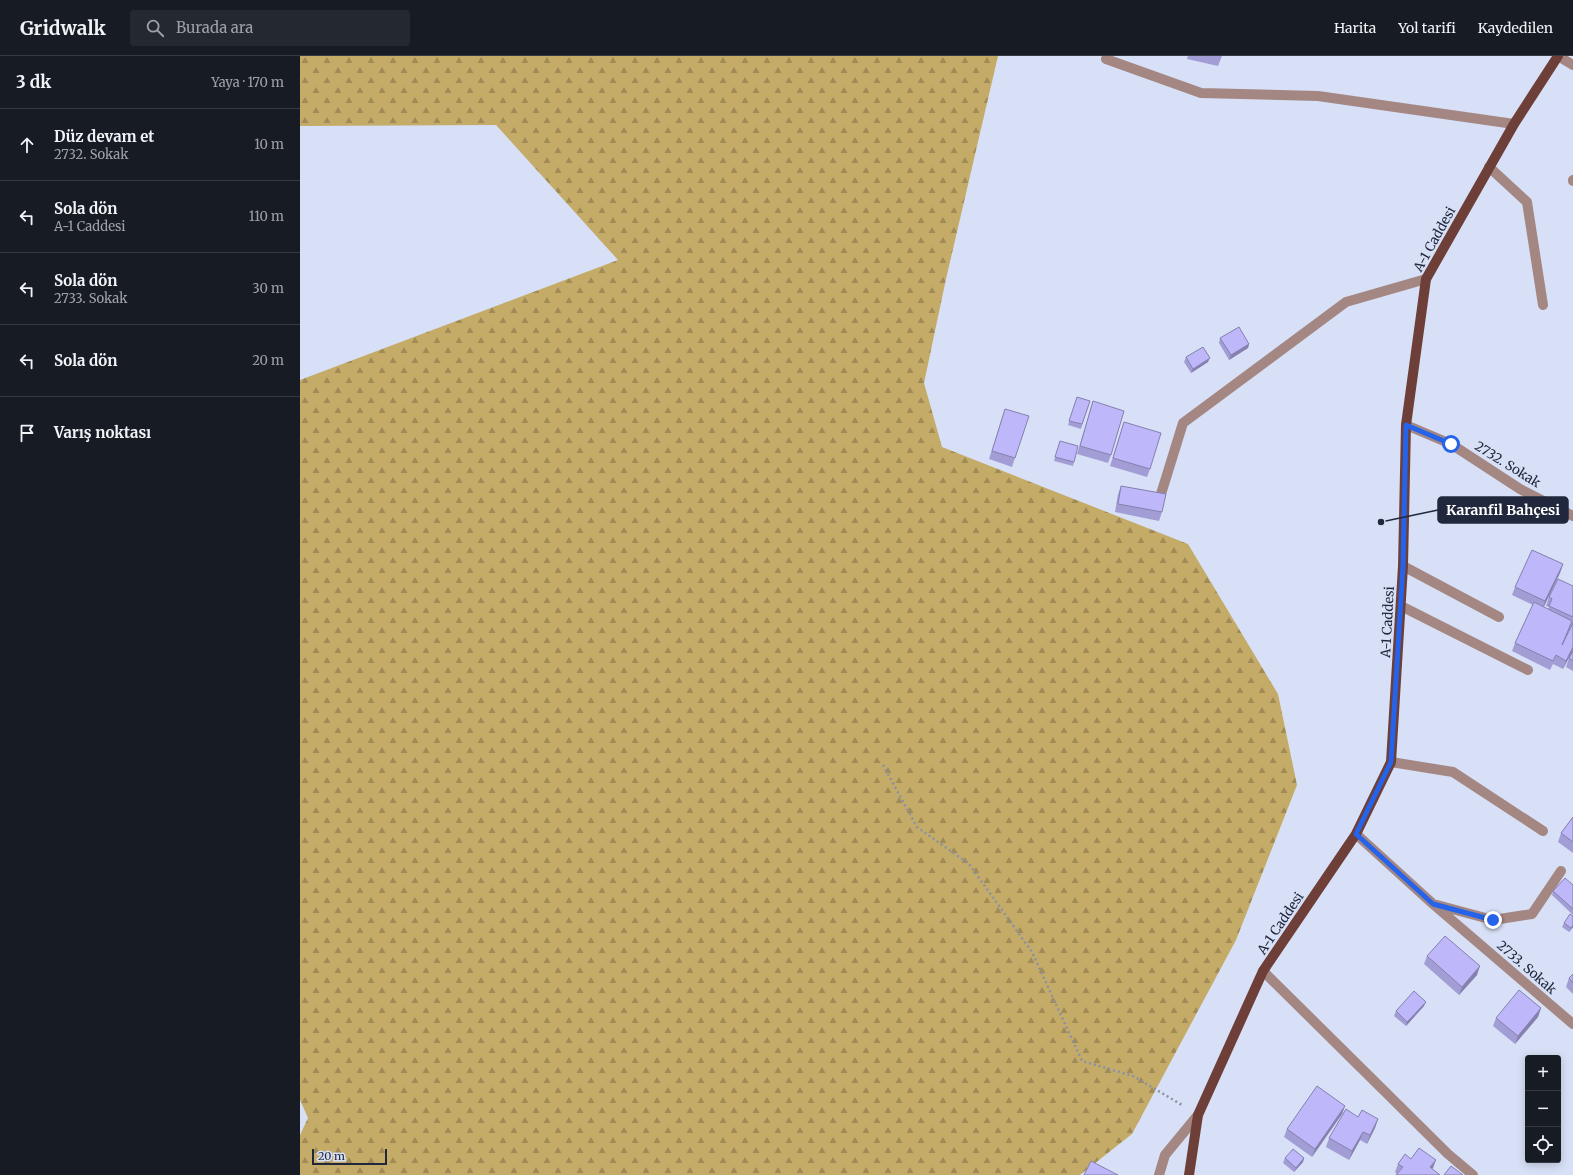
<!DOCTYPE html>
<html lang="tr">
<head>
<meta charset="utf-8">
<style>
	:root { --surface:#171b24; --page:#242831; --text:#f1f3f6; --muted:#9ea1a6; --line:#363941 }
	body { margin:0; font-family:Merriweather,serif; background:var(--page); color:var(--text) }
	.controls { position:absolute; right:12px; bottom:12px; display:grid; overflow:hidden; border-radius:4px; box-shadow:0 2px 10px #0003 }
	.controls button { width:36px; height:36px; display:grid; place-items:center; padding:0; border:0; border-bottom:1px solid var(--line); background:var(--surface); color:var(--text); font:20px sans-serif }
	.scale { position:absolute; left:12px; bottom:10px; width:75px; box-sizing:border-box; padding-left:4px; border:2px solid #21283d; border-top:0; font-size:11px; line-height:14px; white-space:nowrap; color:#21283d; -webkit-text-stroke:3px #d7e0f6; paint-order:stroke }
	.stop { position:absolute; width:12px; height:12px; margin:-9px; border:3px solid #2563eb; border-radius:50%; background:#fff }
	.stop.end { background:#2563eb; border-color:#fff; box-shadow:0 1px 4px #0008 }
	.list { margin:0; padding:0; list-style:none }
	h2 { display:flex; justify-content:space-between; align-items:center; height:52px; margin:0; padding:0 16px; font-size:17px }
	h2 small { font-size:13px; font-weight:400; color:var(--muted) }
	.list li { display:grid; grid-template-columns:26px 1fr auto; gap:12px; align-items:center; box-sizing:border-box; height:72px; padding:0 16px; border-top:1px solid var(--line) }
	.list b { display:block; font-size:15px; white-space:nowrap }
	.list p { margin:0; font-size:13px; white-space:nowrap; color:var(--muted) }
	.list em { font-size:13px; font-style:normal; color:var(--muted) }
	.icon { flex:none; width:22px; height:22px; fill:none; stroke:currentColor; stroke-width:2; stroke-linecap:round; stroke-linejoin:round }
	.map { position:relative; flex:none; width:1273px; height:1119px; overflow:hidden }
	header { display:flex; align-items:center; gap:24px; box-sizing:border-box; height:56px; padding:0 20px; background:var(--surface); border-bottom:1px solid var(--line) }
	header strong { font-size:19px }
	nav { display:flex; gap:22px; margin-inline-start:auto; font-size:14px }
	.search { width:280px; height:36px; background:var(--page); display:flex; align-items:center; gap:10px; box-sizing:border-box; padding:0 14px; border-radius:4px; color:var(--muted); font-size:15px }
	main { display:flex }
	aside { flex:1; background:var(--surface) }
	.map>svg:first-child { display:block }
</style>
</head>
<body>
<header>
<strong>Gridwalk</strong>
<div class="search"><svg class="icon" aria-label="search" viewBox="0 0 24 24"><circle cx="10" cy="10" r="6"/><path d="M15 15l6 6"/></svg>Burada ara</div>
<nav><a>Harita</a><a>Yol tarifi</a><a>Kaydedilen</a></nav>
</header>
<main>
<aside>
<h2>3 dk<small>Yaya · 170 m</small></h2>
<ul class="list">
<li><svg class="icon" aria-label="ahead" viewBox="0 0 24 24"><path d="M12 20V5M6 11l6-6 6 6"/></svg><div><b>Düz devam et</b><p>2732. Sokak</p></div><em>10 m</em></li>
<li><svg class="icon" aria-label="left" viewBox="0 0 24 24"><path d="M17 20v-9H6M10 6l-5 5 5 5"/></svg><div><b>Sola dön</b><p>A-1 Caddesi</p></div><em>110 m</em></li>
<li><svg class="icon" aria-label="left" viewBox="0 0 24 24"><path d="M17 20v-9H6M10 6l-5 5 5 5"/></svg><div><b>Sola dön</b><p>2733. Sokak</p></div><em>30 m</em></li>
<li><svg class="icon" aria-label="left" viewBox="0 0 24 24"><path d="M17 20v-9H6M10 6l-5 5 5 5"/></svg><div><b>Sola dön</b></div><em>20 m</em></li>
<li><svg class="icon" aria-label="arrive" viewBox="0 0 24 24"><path d="M6 21V4h12l-3 4 3 4H6"/></svg><div><b>Varış noktası</b></div></li>
</ul>
</aside>
<div class="map">
<svg width="1273" height="1119" viewBox="0 0 1273 1119">
	<defs>
		<pattern id="forest-firs" width="22" height="20" patternUnits="userSpaceOnUse"><rect width="22" height="20" fill="#c5ab68"/><path d="M5 1l3.5 6h-7zM16 11l3.5 6h-7z" fill="#a08b57"/></pattern>
	</defs>
	<rect width="100%" height="100%" fill="#d7e0f6"/>
	<path fill="url(#forest-firs)" d="M0,0H698L646,223L624,327L642,391L888,488L978,638L997,729L936,884L832,1078L780,1119H0V1079L8,1062L0,1044V324L318,204L196,69L0,70Z"/>
	<g fill="none" stroke-linecap="round" stroke-linejoin="round">
		<path stroke="#8891a6" stroke-width="2.5" stroke-dasharray="2 3" stroke-linecap="butt" d="M583,709L617,771L669,808L732,896L782,1005L833,1020L882,1049"/>
		<path stroke="#a48783" stroke-width="10" d="M1258,0L1273,9
			M806,3L901,37L1018,40L1214,68
			M1189,111L1227,146L1243,249
			M1273,125V124
			M1106,369L1151,388L1220,433L1273,460
			M861,438L883,367L1046,246L1126,223
			M1103,510L1199,561
			M1101,550L1228,614
			M1091,706L1153,716L1243,775
			M1056,778L1133,848L1273,968
			M1137,849L1193,864L1232,858L1261,815
			M963,915L1148,1098L1173,1119
			M859,1119L865,1099L898,1059"/>
		<path stroke="#6d3f38" stroke-width="10" d="M889,1119L898,1059L963,915L1056,778L1091,706L1103,510L1106,369L1126,223L1214,68L1258,0"/>
	</g>
	<path fill="#a39dd6" d="M888,0H922L918,10L887,3Z
		M920,282L949,288L948,292L929,304L919,287Z
		M886,301L908,306L891,317L884,306Z
		M777,341L790,345L781,373L768,369Z
		M793,345L811,399L808,407L777,398Z
		M705,353L715,402L712,411L689,403Z
		M824,366L850,413L847,421L810,410Z
		M760,385L774,406L773,410L754,405Z
		M821,430L862,456L859,465L815,456L818,438Z
		M1263,508L1260,517L1244,551L1248,553L1249,551L1246,550L1249,541L1273,530V594L1263,613L1253,608L1250,614L1212,595L1215,587L1233,549L1212,539L1215,531Z
		M1273,595V615L1266,611L1269,602Z
		M1273,761V797L1258,786L1261,777Z
		M1273,829V859L1252,839L1253,835Z
		M1273,860V871L1269,876L1262,871L1264,867Z
		M1127,900L1177,919L1159,939L1124,908Z
		M1273,918V938L1266,931L1269,922Z
		M1124,950L1106,970L1094,960L1096,955Z
		M1241,952L1238,961L1215,988L1193,970L1196,962Z
		M1045,1050L1042,1058L1012,1101L984,1081L987,1073Z
		M1058,1061L1078,1063L1075,1072L1067,1088L1060,1084L1049,1104L1026,1091L1029,1082Z
		M985,1102H1004L1003,1106L994,1116L983,1107Z
		M1111,1103L1136,1104L1097,1118L1095,1116L1098,1108Z"/>
	<path fill="#8580ae" d="M949,288L948,292L929,304L931,299Z
		M910,302L908,306L891,317L893,313Z
		M1263,508L1260,517L1242,554L1245,545Z
		M1273,591V594L1263,613L1266,605Z
		M1273,869V871L1269,876L1271,872Z
		M1180,910L1177,919L1159,939L1162,931Z
		M1126,946L1124,950L1106,970L1107,966Z
		M1241,952L1238,961L1215,988L1218,980Z
		M1045,1050L1042,1058L1012,1101L1015,1093Z
		M1078,1063L1075,1072L1067,1088L1070,1079Z
		M1063,1076L1060,1084L1049,1104L1052,1095Z
		M1004,1102L1003,1106L994,1116L996,1112Z
		M1136,1104L1133,1112L1127,1119L1130,1111Z"/>
	<path fill="#beb7f9" stroke="#8580ae" d="M939,271L949,288L931,299L920,282Z
		M903,291L910,302L893,313L886,301Z
		M777,341L790,345L782,368L769,365Z
		M793,345L824,355L811,399L780,390Z
		M705,353L729,360L715,402L692,395Z
		M824,366L861,377L850,413L813,402Z
		M760,385L778,390L774,406L755,401Z
		M821,430L866,438L862,456L818,448Z
		M1232,494L1263,508L1245,545L1215,531Z
		M1258,523L1273,530V561L1249,550L1252,543L1249,541Z
		M1234,546L1272,565L1262,589L1273,567V591L1266,605L1256,599L1253,605L1215,587Z
		M1273,595V605L1269,602Z
		M1273,761V786L1261,777Z
		M1265,822L1273,829V853L1253,835Z
		M1270,858L1273,860V869L1271,872L1264,867Z
		M1145,880L1180,910L1162,931L1127,900Z
		M1273,918V927L1269,922Z
		M1219,934L1241,952L1218,980L1196,962Z
		M1114,935L1126,946L1107,966L1096,955Z
		M1017,1030L1045,1050L1015,1093L987,1073Z
		M1046,1053L1058,1061L1062,1054L1078,1063L1070,1079L1063,1076L1052,1095L1029,1082Z
		M1119,1092L1136,1104L1130,1111L1140,1119H1096L1103,1111L1098,1108L1105,1098L1111,1103Z
		M993,1093L1004,1102L996,1112L985,1102Z
		M791,1105L818,1119H784Z
		M1151,1110L1163,1119H1144Z"/>
	<g fill="none" stroke-linecap="round" stroke-linejoin="round">
		<path stroke="#2563eb" stroke-width="5" d="M1151,388L1106,369L1103,510L1091,706L1056,778L1133,848L1193,864"/>
	</g>
	<g text-anchor="middle" stroke-width="3" stroke-linejoin="round" paint-order="stroke">
		<g font-size="13" fill="#21283d" stroke="#d7e0f6">
			<text transform="translate(1134 183) rotate(-61)" y="5">A-1 Caddesi</text>
			<text transform="translate(1208 408) rotate(32)" y="5">2732. Sokak</text>
			<text transform="translate(1087 566) rotate(-87)" y="5">A-1 Caddesi</text>
			<text transform="translate(980 867) rotate(-56)" y="5">A-1 Caddesi</text>
			<text transform="translate(1227 911) rotate(41)" y="5">2733. Sokak</text>
		</g>
	</g>
	<path fill="none" stroke="#21283d" stroke-width="1.5" d="M1081 466L1138 454"/>
	<circle fill="#21283d" stroke="#d7e0f6" stroke-width="1.5" cx="1081" cy="466" r="4"/>
	<rect fill="#21283d" stroke="#21283d" stroke-width="1.5" x="1138" y="441" width="130" height="26" rx="4"/>
	<g font-size="14" text-anchor="middle" font-weight="bold" fill="#fff">
		<text x="1203" y="459">Karanfil Bahçesi</text>
	</g>
</svg>
<div class="controls">
<button>+</button>
<button>−</button>
<button><svg class="icon" aria-label="locate" viewBox="0 0 24 24"><circle cx="12" cy="12" r="6"/><path d="M12 2v4M12 18v4M2 12h4M18 12h4"/></svg></button>
</div>
<div class="scale">20 m</div>
<div class="stop" style="left:1151px;top:388px"></div>
<div class="stop end" style="left:1193px;top:864px"></div>
</div>
</main>
</body>
</html>
